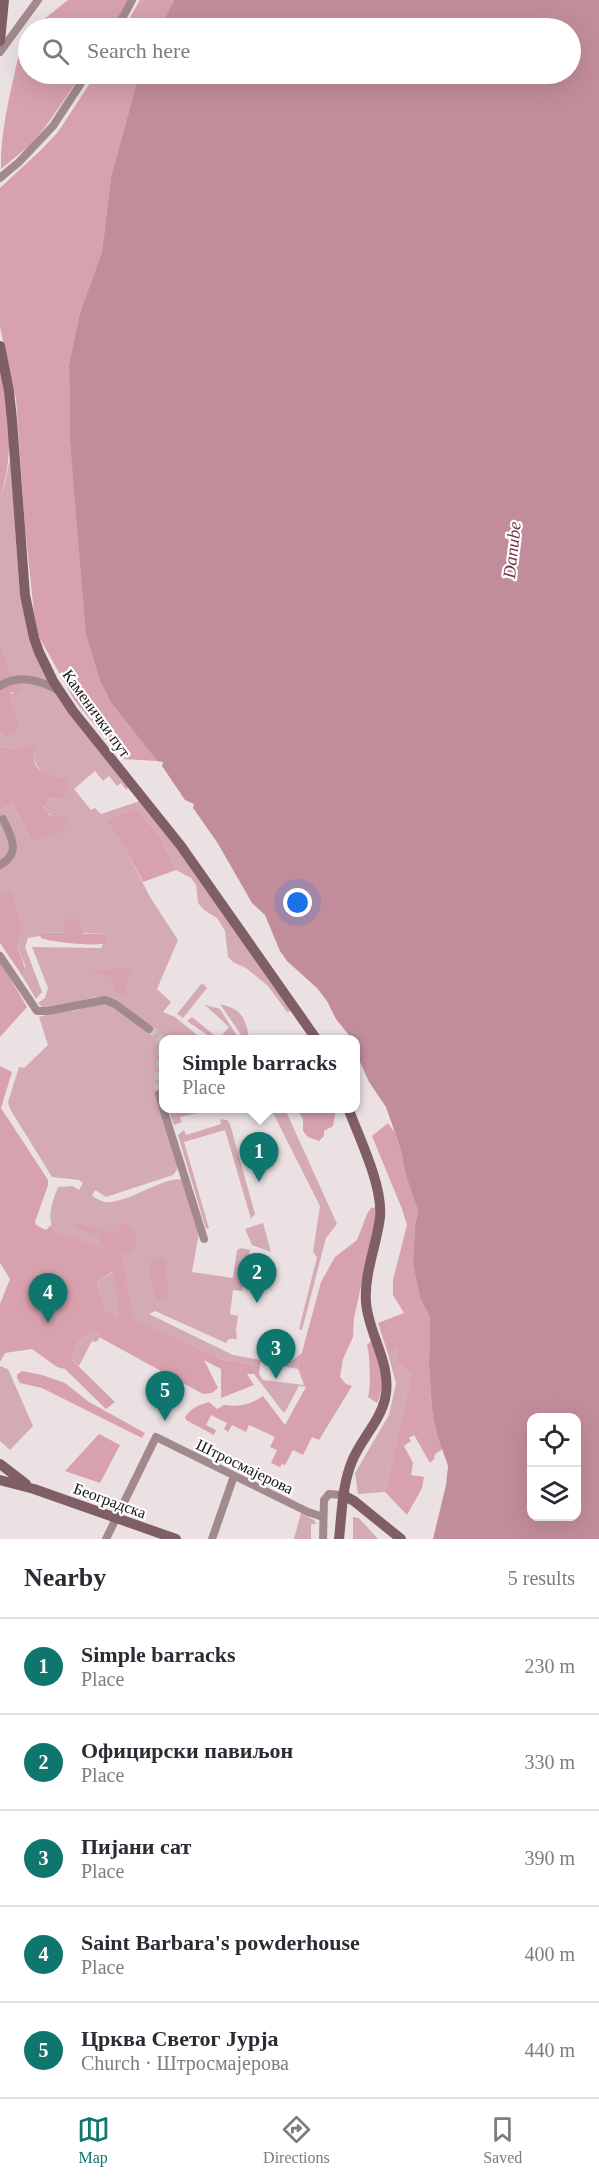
<!DOCTYPE html>
<html lang="en">
<head>
<meta charset="utf-8">
<style>
	:root { --surface:#fff; --page:#f2f2f3; --text:#2b2b33; --muted:#7c7c81; --line:#e1e1e2; --accent:#0f766e }
	body { margin:0; font-family:"Times New Roman",serif; background:var(--page); color:var(--text) }
	.controls { position:absolute; right:18px; bottom:18px; display:grid; overflow:hidden; border-radius:12px; box-shadow:0 6px 24px #0002 }
	.controls button { width:54px; height:54px; display:grid; place-items:center; padding:0; border:0; border-bottom:2px solid var(--line); background:var(--surface); color:var(--text); font:30px sans-serif }
	.you { position:absolute; left:298px; top:903px; width:21px; height:21px; margin:-15px; border:4px solid #fff; border-radius:50%; background:#1a73e8; box-shadow:0 0 0 9px #1a73e833 }
	.badge { display:grid; place-items:center; width:39px; height:39px; border-radius:50%; background:var(--accent); color:#fff; font-size:20px; font-weight:700 }
	.pin { position:absolute; translate:-50% -50px; filter:drop-shadow(0 2px 3px #0008) }
	.pin::after { content:''; position:absolute; top:32px; width:21px; height:18px; background:inherit; clip-path:polygon(0 0,100% 0,50% 100%) }
	.popup { position:absolute; left:159px; top:1035px; width:201px; height:78px; box-sizing:border-box; display:grid; place-content:center; border-radius:12px; background:var(--surface); filter:drop-shadow(0 2px 4px #0005); font-size:20px; white-space:nowrap; color:var(--muted) }
	.popup b { font-size:22px; color:var(--text) }
	.popup::after { content:''; position:absolute; left:50%; top:100%; margin-left:-12px; border:12px solid transparent; border-top-color:var(--surface) }
	.list { margin:0; padding:0; list-style:none }
	h2 { display:flex; justify-content:space-between; align-items:center; height:78px; margin:0; padding:0 24px; font-size:26px }
	h2 small { font-size:20px; font-weight:400; color:var(--muted) }
	.list li { display:grid; grid-template-columns:39px 1fr auto; gap:18px; align-items:center; box-sizing:border-box; height:96px; padding:0 24px; border-top:2px solid var(--line) }
	.list b { display:block; font-size:22px; white-space:nowrap }
	.list p { margin:0; font-size:20px; white-space:nowrap; color:var(--muted) }
	.list em { font-size:20px; font-style:normal; color:var(--muted) }
	.icon { flex:none; width:33px; height:33px; fill:none; stroke:currentColor; stroke-width:2; stroke-linecap:round; stroke-linejoin:round }
	.map { position:relative; flex:none; width:599px; height:1539px; overflow:hidden }
	.search { position:absolute; background:var(--surface); box-shadow:0 6px 24px #0002; left:18px; right:18px; top:18px; height:66px; display:flex; align-items:center; gap:15px; box-sizing:border-box; padding:0 21px; border-radius:33px; color:var(--muted); font-size:22px }
	.sheet { height:558px; background:var(--surface) }
	nav { display:flex; justify-content:space-around; align-items:center; box-sizing:border-box; height:84px; border-top:2px solid var(--line); background:var(--surface); font-size:16px; color:var(--muted) }
	nav a { display:grid; justify-items:center; gap:3px }
	nav .on { color:var(--accent) }
	.map>svg:first-child { display:block }
</style>
</head>
<body>
<div class="map">
<svg width="599" height="1539" viewBox="0 0 599 1539">
	<rect width="100%" height="100%" fill="#ebe1e3"/>
	<path fill="#d4abb5" d="M10,458L20,595L30,639L129,787L126,790L121,783L117,786L109,776L103,781L95,771L74,789L91,810L95,808L101,814L140,801L157,819L291,1011L287,1012L268,986L246,968L233,962L228,957L225,931L217,918L204,910L198,903L196,885L191,878L176,870L160,837L137,808L105,820L125,848L150,897L178,940L157,989L171,1002L163,1012L175,1017L201,1038L163,1040V1088L156,1097L178,1163L177,1170L173,1175L109,1196L106,1197L95,1190L92,1196C96,1198 101,1201 105,1202C125,1205 168,1174 183,1180L199,1232L192,1272L233,1278L237,1250L241,1248L250,1250L242,1291L233,1290L230,1314L238,1316L236,1329L237,1339H229L226,1343L155,1311L149,1314L233,1355L261,1360L260,1366L224,1360L132,1318L121,1256L54,1231C46,1217 53,1200 58,1187L72,1186L79,1190L83,1183L79,1180L52,1177L10,1109L8,1102L19,1067L24,1068L48,1045L39,1017L58,1012L77,1010L111,999L97,997L49,1008L42,1007L38,1003L45,998L48,988L32,947L101,948L108,934L40,932V936L28,938L25,947L42,992L36,999L23,977L25,965L15,942L20,934L0,931V810L13,804L32,841L56,817L45,812V804L50,799L62,798L60,777C49,777 37,771 34,759L35,753L26,745L12,749L0,746V733L2,735L9,694L15,692L13,677L9,670L0,640V497L5,483Z
		M202,983L207,988L183,1018L177,1014Z
		M220,1004C234,1008 241,1010 246,1025C248,1031 249,1034 248,1039H244Z
		M205,1005L220,1009L239,1039H213L187,1021L192,1017L219,1039L229,1027Z
		M168,1109V1108L215,1109L180,1117L182,1122L174,1125Z
		M271,1109H285L337,1224L326,1238L302,1330L299,1329L317,1257L313,1252L320,1206Z
		M220,1119L227,1120L230,1124L255,1214L251,1219L225,1130L184,1142L209,1228L206,1229L178,1135L184,1130L186,1135L221,1124Z
		M263,1223L271,1252L252,1245L245,1229Z
		M113,1272L121,1316L115,1317L105,1311L97,1282Z
		M94,1332L102,1335L96,1342L92,1341L79,1366L72,1360C74,1346 80,1337 94,1332Z
		M398,1347L396,1362L411,1375L385,1492L358,1494L355,1473L389,1415L396,1383L388,1354Z
		M302,1353L298,1367L307,1387L299,1386L285,1412H283L254,1374H259L263,1380L304,1385L298,1369L274,1365V1363L292,1361Z
		M0,1366L8,1369L33,1426L10,1450L0,1441Z
		M301,1513L314,1520L316,1524H311V1539H294Z
		M353,1517L359,1518L378,1539H353Z"/>
	<path fill="#d7a1ae" fill-rule="evenodd" d="M68,0H131L112,28H33Z
		M140,0H174L160,28H124Z
		M28,33V74H82L46,126L30,145L1,169C0,128 14,77 23,37Z
		M96,74H139L111,177L102,252L80,312L69,364L70,441L74,479L112,704L157,761L123,759L75,701L38,635L34,613L25,527L16,399L0,327V188L42,149L58,132Z
		M0,363C9,405 15,457 0,497Z
		M0,640L9,670L23,688L18,693L11,692C7,703 17,715 19,726C16,733 6,737 0,733Z
		M26,745H32L35,748C35,751 34,755 34,758C33,774 57,775 66,780L68,791L62,798L49,799L44,808L49,815L63,817L67,823L63,832L32,841L13,804L0,810V746L12,749Z
		M137,808L160,837L176,870L143,882L125,848L105,820Z
		M11,890C16,897 13,904 16,911C19,919 21,922 22,932C7,948 30,958 23,977L0,943V896Z
		M69,918L79,920L83,934H108L105,943C96,947 50,942 41,938L39,932L63,933L64,924Z
		M0,961L27,1007L0,1037Z
		M119,967L128,969L130,974L127,984V994H119L114,991V981L108,975L89,971L90,970L107,971Z
		M0,1066L12,1072L1,1108L48,1180V1185L35,1222L36,1225L46,1230L51,1225L54,1231L105,1249L97,1236L75,1228V1223L114,1233L120,1230V1224H127C135,1231 139,1239 134,1249L122,1256L133,1318L224,1360L260,1366L259,1374H247L254,1385L221,1398V1369L204,1360L218,1388L212,1393L203,1394L99,1337L101,1335L94,1332C80,1337 74,1346 72,1360L115,1402L106,1409L65,1369L57,1367L32,1349L5,1353L0,1362V1304L10,1279L0,1263ZM112,1272H113L120,1316L115,1317L113,1313L105,1311L97,1282Z
		M296,1108L336,1109L333,1126L324,1131V1136L319,1141L308,1137L303,1131V1119Z
		M388,1123L395,1133L401,1150L405,1173L418,1211L415,1226L413,1264L420,1298L430,1317L429,1367L432,1409L443,1449L435,1454L434,1459L430,1463L414,1435L409,1438L411,1441L404,1446L413,1463L411,1475L424,1477L422,1488L407,1515L385,1492L411,1375L396,1362L398,1348L388,1354L378,1323L404,1313L393,1295V1280L407,1225L402,1209L372,1136Z
		M376,1207L374,1227L354,1318L353,1337L343,1359L340,1377L346,1384L352,1386L319,1440L312,1437L303,1455L293,1450L285,1465L282,1464L280,1467L271,1463L277,1450L270,1447L275,1437L249,1425L246,1432L232,1425L228,1432L224,1429L227,1423L211,1415L206,1425L216,1430L214,1435L186,1420L185,1417C192,1408 198,1405 209,1402L217,1409L224,1405C240,1407 250,1405 263,1396L285,1425L306,1387L298,1367L321,1282L335,1257L357,1240L367,1214L371,1208Z
		M160,1256L165,1259C167,1267 168,1291 167,1299L163,1301L158,1300C153,1289 146,1270 152,1259Z
		M371,1341C378,1359 387,1384 377,1403L368,1397C371,1388 370,1353 367,1345Z
		M22,1371L42,1375L65,1383L89,1402L145,1433L142,1438L42,1388L20,1383L17,1378V1375Z
		M99,1434L120,1445L100,1483L65,1471Z"/>
	<path fill="#c28d9a" fill-rule="evenodd" d="M174,0H599V1539H433L446,1485L448,1466L437,1434L432,1409L429,1367L430,1317L420,1298L413,1264L415,1226L418,1211L405,1173L401,1150L386,1107L369,1082L360,1062L355,1047V1040L352,1039L336,1019L327,1001L317,988L287,961L280,951L265,915L252,903L217,842L193,808L194,804L185,800L162,766L163,762L157,761L112,704L100,680L86,634L70,441L69,364L80,312L102,252L111,177L139,74H570V28H160ZM532,1418H576V1516H532Z"/>
	<g fill="none" stroke-linecap="round" stroke-linejoin="round">
		<path stroke="#cbc2c4" stroke-width="8" stroke-dasharray="8 4" stroke-linecap="butt" d="M149,1029C153,1032 158,1035 160,1039C164,1047 156,1080 159,1094"/>
		<path stroke="#a1898e" stroke-width="8" d="M117,28L132,0
			M0,52L38,0
			M0,178L19,162L53,126L87,74
			M0,686C19,674 39,680 58,690
			M0,865C22,852 11,837 3,819
			M0,956L37,1011H48L105,1000L115,1004L149,1029
			M159,1094L163,1107
			M163,1108L204,1239
			M106,1539L156,1437L308,1512L323,1517
			M212,1539L234,1476
			M323,1539L324,1500L329,1494L343,1495"/>
		<path stroke="#7f5e66" stroke-width="10" d="M0,41L4,0
			M0,346L9,391L12,420L25,595L34,638L39,652L53,681L73,711L181,846L317,1040
			M0,1464L26,1484
			M0,1480L34,1489L176,1539
			M343,1495L354,1501L401,1539
			M339,1539C342,1512 342,1484 353,1459C362,1438 380,1421 385,1399C393,1365 368,1334 366,1302C364,1273 377,1244 380,1217C383,1186 359,1137 348,1108"/>
	</g>
	<g text-anchor="middle" stroke-width="4.5" stroke-linejoin="round" paint-order="stroke">
		<g font-size="16" fill="#161314" stroke="#fff">
			<text transform="translate(97 713) rotate(54)" y="6">Каменички пут</text>
			<text transform="translate(245 1466) rotate(26)" y="6">Штросмајерова</text>
			<text transform="translate(110 1500) rotate(20)" y="6">Београдска</text>
		</g>
		<g font-size="18" font-style="italic" fill="#763348" stroke="#fff">
			<text transform="translate(512 550) rotate(-84)" y="6">Danube</text>
		</g>
	</g>
</svg>
<div class="controls">
<button><svg class="icon" aria-label="locate" viewBox="0 0 24 24"><circle cx="12" cy="12" r="6"/><path d="M12 2v4M12 18v4M2 12h4M18 12h4"/></svg></button>
<button><svg class="icon" aria-label="layers" viewBox="0 0 24 24"><path d="M12 4l9 5-9 5-9-5zM3 14l9 5 9-5"/></svg></button>
</div>
<div class="you"></div>
<div class="pin badge" style="left:259px;top:1182px">1</div>
<div class="popup"><b>Simple barracks</b>Place</div>
<div class="pin badge" style="left:257px;top:1303px">2</div>
<div class="pin badge" style="left:276px;top:1379px">3</div>
<div class="pin badge" style="left:48px;top:1323px">4</div>
<div class="pin badge" style="left:165px;top:1421px">5</div>
<div class="search"><svg class="icon" aria-label="search" viewBox="0 0 24 24"><circle cx="10" cy="10" r="6"/><path d="M15 15l6 6"/></svg>Search here</div>
</div>
<section class="sheet">
<h2>Nearby<small>5 results</small></h2>
<ul class="list">
<li><span class="badge">1</span><div><b>Simple barracks</b><p>Place</p></div><em>230 m</em></li>
<li><span class="badge">2</span><div><b>Официрски павиљон</b><p>Place</p></div><em>330 m</em></li>
<li><span class="badge">3</span><div><b>Пијани сат</b><p>Place</p></div><em>390 m</em></li>
<li><span class="badge">4</span><div><b>Saint Barbara's powderhouse</b><p>Place</p></div><em>400 m</em></li>
<li><span class="badge">5</span><div><b>Црква Светог Јурја</b><p>Church · Штросмајерова</p></div><em>440 m</em></li>
</ul>
</section>
<nav>
<a class="on"><svg class="icon" aria-label="map" viewBox="0 0 24 24"><path d="M3 6l6-2 6 2 6-2v14l-6 2-6-2-6 2zM9 4v14M15 6v14"/></svg>Map</a>
<a><svg class="icon" aria-label="directions" viewBox="0 0 24 24"><path d="M12 3l9 9-9 9-9-9zM9 14v-3h6M13 9l2 2-2 2"/></svg>Directions</a>
<a><svg class="icon" aria-label="saved" viewBox="0 0 24 24"><path d="M7 4h10v16l-5-4-5 4z"/></svg>Saved</a>
</nav>
</body>
</html>
